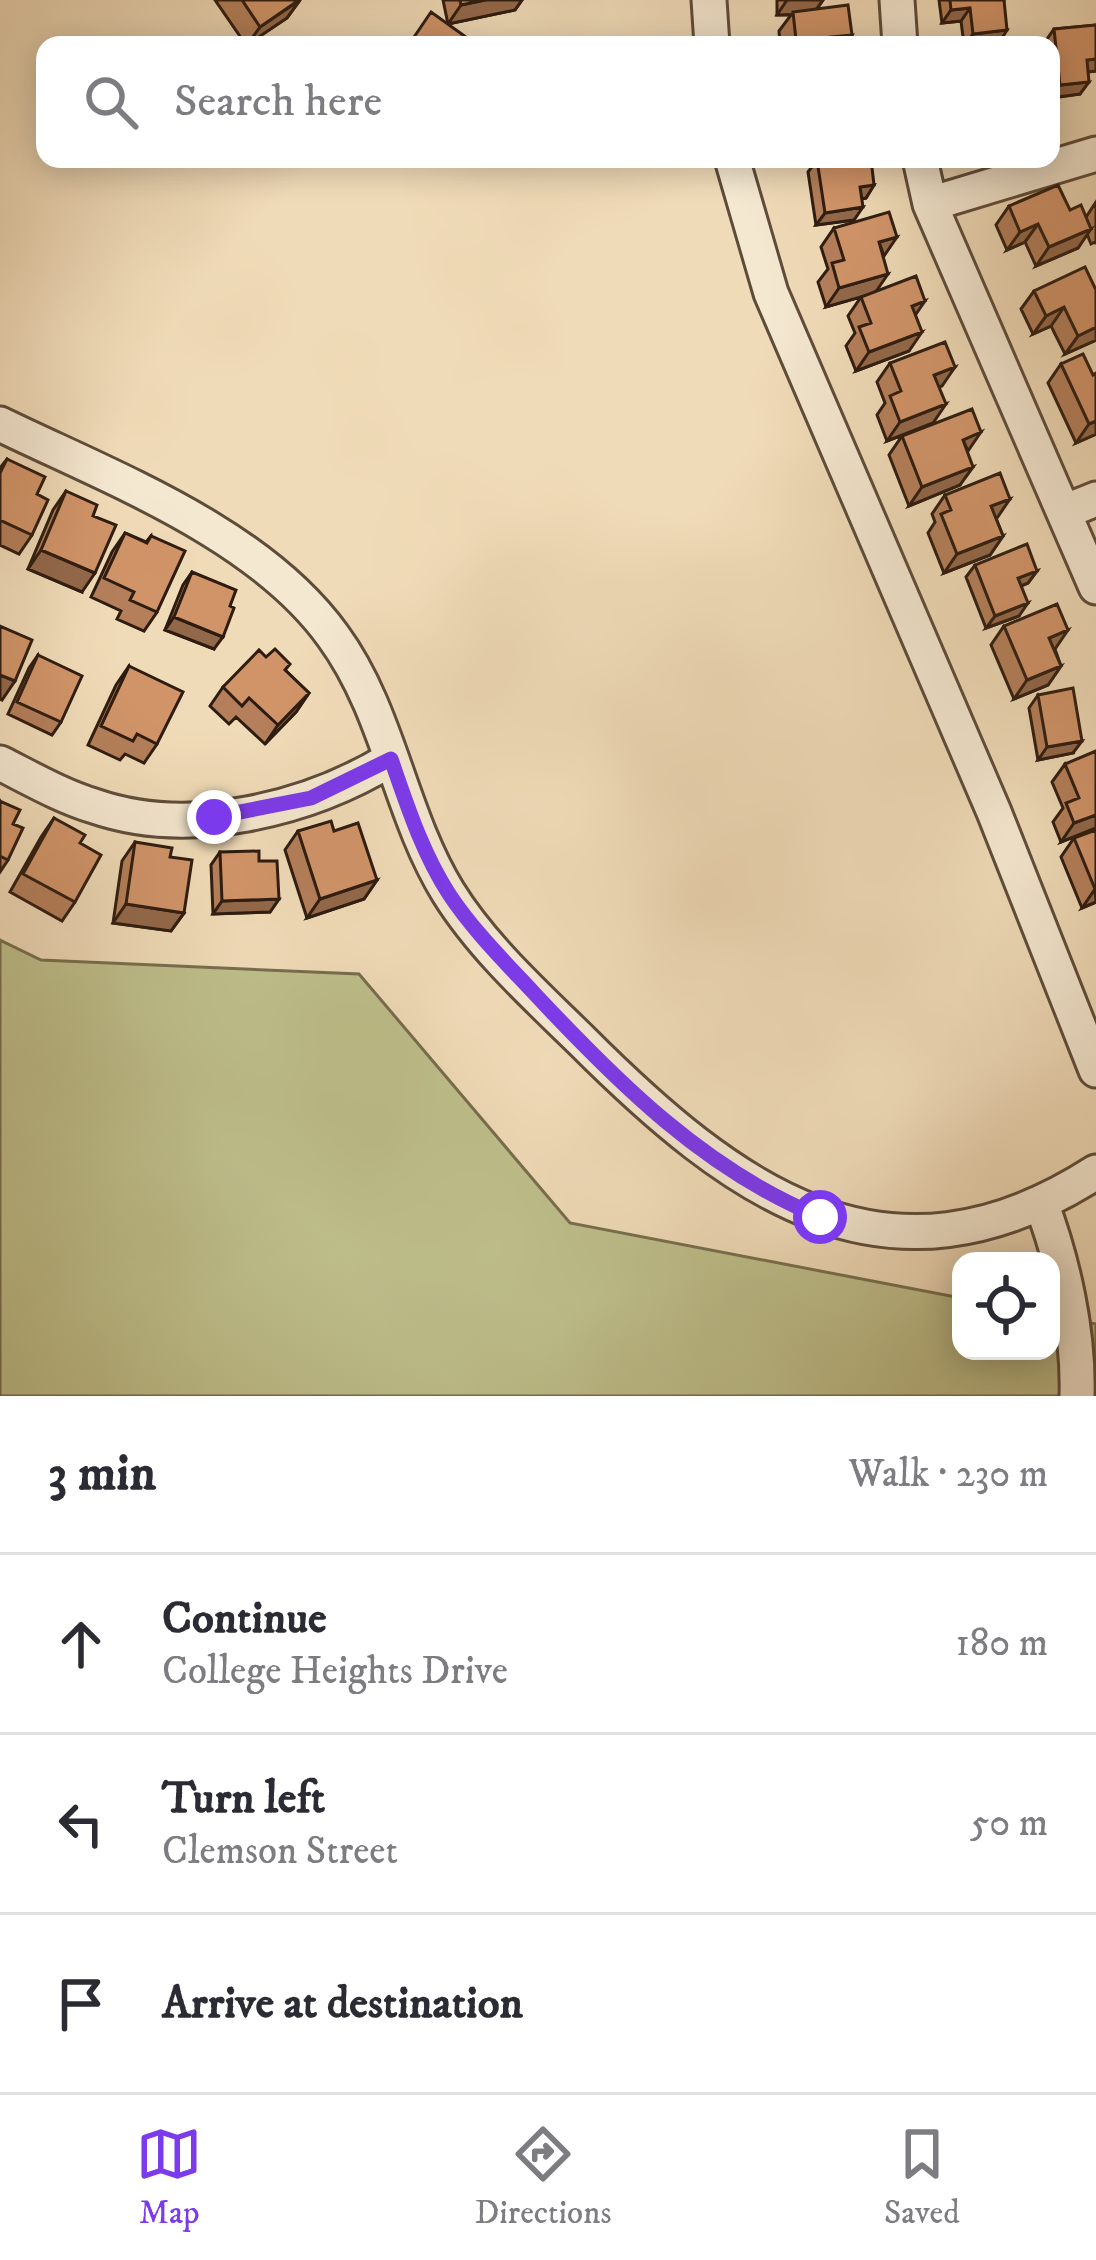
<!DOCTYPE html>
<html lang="en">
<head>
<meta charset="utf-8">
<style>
	:root { --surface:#fff; --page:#f7f7f7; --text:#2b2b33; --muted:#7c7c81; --line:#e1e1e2; --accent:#7c3aed }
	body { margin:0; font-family:"IM FELL DW Pica",serif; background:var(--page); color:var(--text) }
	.controls { position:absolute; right:36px; bottom:36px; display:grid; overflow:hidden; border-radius:24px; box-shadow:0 6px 30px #0003 }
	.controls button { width:108px; height:108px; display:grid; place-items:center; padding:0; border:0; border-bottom:3px solid var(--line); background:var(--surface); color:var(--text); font:60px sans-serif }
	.stop { position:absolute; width:36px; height:36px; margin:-27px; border:9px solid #7c3aed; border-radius:50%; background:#fff }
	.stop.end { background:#7c3aed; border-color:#fff; box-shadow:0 3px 12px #0008 }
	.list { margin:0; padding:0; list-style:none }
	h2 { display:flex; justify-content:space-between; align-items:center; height:156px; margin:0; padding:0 48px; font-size:51px }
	h2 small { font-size:39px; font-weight:400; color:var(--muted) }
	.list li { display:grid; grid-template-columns:78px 1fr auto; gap:36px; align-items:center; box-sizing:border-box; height:180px; padding:0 48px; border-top:3px solid var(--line) }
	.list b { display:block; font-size:45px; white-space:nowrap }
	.list p { margin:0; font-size:39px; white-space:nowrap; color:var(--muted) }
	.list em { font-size:39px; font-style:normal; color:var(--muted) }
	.icon { flex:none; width:66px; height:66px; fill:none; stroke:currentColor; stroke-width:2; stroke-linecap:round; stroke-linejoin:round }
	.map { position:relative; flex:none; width:1096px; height:1396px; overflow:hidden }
	.search { position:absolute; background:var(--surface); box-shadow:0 6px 30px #0003; left:36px; right:36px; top:36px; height:132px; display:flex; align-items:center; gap:30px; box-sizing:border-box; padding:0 42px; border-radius:24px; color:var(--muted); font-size:45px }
	.sheet { height:696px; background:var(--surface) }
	nav { display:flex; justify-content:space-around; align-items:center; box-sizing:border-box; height:168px; border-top:3px solid var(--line); background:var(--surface); font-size:33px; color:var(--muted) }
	nav a { display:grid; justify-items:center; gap:6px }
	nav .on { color:var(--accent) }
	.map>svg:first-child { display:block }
</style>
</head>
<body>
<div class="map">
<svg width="1096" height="1396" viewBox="0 0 1096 1396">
	<rect width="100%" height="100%" fill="#f0dbb8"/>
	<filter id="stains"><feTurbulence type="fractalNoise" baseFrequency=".00167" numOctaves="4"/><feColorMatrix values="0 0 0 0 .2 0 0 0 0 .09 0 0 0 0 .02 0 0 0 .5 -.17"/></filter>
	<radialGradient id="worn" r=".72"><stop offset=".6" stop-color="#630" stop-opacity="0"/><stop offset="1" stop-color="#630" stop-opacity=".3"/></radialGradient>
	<path fill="#bebf8b" stroke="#766e4e" stroke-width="3" d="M0,940L41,960L359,974L570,1223L961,1298V1351H1051V1315L1096,1324V1396H0Z"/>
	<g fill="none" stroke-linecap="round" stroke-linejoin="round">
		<g stroke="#5e4c3a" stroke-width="39">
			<path id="minor" d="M709,0L712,45
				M897,0L900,45
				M732,159L771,293L994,812L1096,1070
				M920,159L930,204L1096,587
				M930,204L1096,154
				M0,424C111,478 259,533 333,636C389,712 399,812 448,892C482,947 535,995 581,1040C732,1191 886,1307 1096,1172
				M1064,512L1096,499
				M0,763C30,778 61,796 94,806C189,839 308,810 391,759
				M1041,1203C1063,1261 1079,1333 1077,1396"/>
		</g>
		<use href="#minor" stroke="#f5e8d1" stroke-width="33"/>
	</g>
	<path fill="#b47f5a" stroke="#2e1c10" stroke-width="3" d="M215,0H300L287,18L246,45Z
		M443,0H522L515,10L448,24Z
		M777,0H823L817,9L845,45H780L779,31L791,15H777Z
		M939,0H1004L999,43L964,45L961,21L942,23Z
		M1096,25V71L1088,72L1080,94L1051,98V45H1045V42L1054,29Z
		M817,160L874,185L866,198L862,199L854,220L816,225L808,172Z
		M1096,202V244L1095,242L1091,244L1087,234L1078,248L1036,266L1025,242L1007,250L996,225L1009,206L1070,210L1086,217Z
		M834,228L876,292L915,315L909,351L856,371L846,346L855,333L848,316L861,297L867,295L826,307L818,282L828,269L821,247Z
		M1096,290V340L1065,354L1051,326L1033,334L1021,309L1034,291Z
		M890,363L955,367L939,387L933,423L887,441L877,415L885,403L877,382Z
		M1061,364L1096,434L1076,443L1048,383Z
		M902,436L967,452L960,485L909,506L889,455Z
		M7,459L37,494L32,535L19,554L0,545V468Z
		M66,491L93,516L82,592L28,569L53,510Z
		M945,495L996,518L1003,536L990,555L944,573L928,533L935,522L932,514Z
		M125,533L146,542L151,536L157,612L144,631L117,619L121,611L91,597L112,552Z
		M975,565L1037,571L1028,583L1021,586L1019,616L986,628L966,577Z
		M192,572L230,606L214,649L165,630L183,585Z
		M1004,626L1055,649L1061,666L1048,685L1014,699L991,645Z
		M38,655L61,722L52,735L8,714L29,668Z
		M266,657L286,671L309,693L296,712L265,744L236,717L229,724L210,706L223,687Z
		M129,666L157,744L144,763L125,754L120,760L88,745L116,685Z
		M1038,695L1073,753L1038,760L1029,708Z
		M1065,764L1096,828L1061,842L1053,822L1063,808L1052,782Z
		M0,801L13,824L8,860L0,872Z
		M54,818L80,843L75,902L62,921L10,892L41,837Z
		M1096,830V902L1082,908L1061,857L1074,838Z
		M298,831H334L377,880L364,899L307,918L285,850Z
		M135,842L170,857L184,913L171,931L113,923L122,861Z
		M220,852L259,861L279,899L270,912L213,914L211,865Z"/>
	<path fill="#92684a" stroke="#2e1c10" stroke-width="3" d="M300,0L287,18L247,45L260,27Z
		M485,0H522L515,10L448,24L461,5Z
		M787,0H823L813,14L777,15Z
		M970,8L961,21L942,23L951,10Z
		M1007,30L999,43L965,45L973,34Z
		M852,35L845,45H825L830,37Z
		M1096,59V71L1078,73L1087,60Z
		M1089,82L1080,94L1051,98L1060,85Z
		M874,185L866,198L851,200L860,187Z
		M863,207L854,220L816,225L825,213Z
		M1038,224L1025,242L1007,250L1020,232Z
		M1091,229L1078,248L1036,266L1049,247Z
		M897,237L884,256L879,242Z
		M888,274L875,293L826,307L839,288Z
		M925,301L912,320V306Z
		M1064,307L1051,326L1033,334L1046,316Z
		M1096,327V340L1065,354L1078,336Z
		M922,332L909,351L856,371L869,352Z
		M955,367L942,386L921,394L934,375Z
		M946,404L933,423L887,441L900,422Z
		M1096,421V434L1076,443L1089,424Z
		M981,432L968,451L963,440Z
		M973,467L960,485L909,506L922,487Z
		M1010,499L997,518L978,525L991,506Z
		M1003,536L990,555L944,573L957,554Z
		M41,550L95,573L82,592L28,569Z
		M1037,571L1028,583L1009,591L1018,578Z
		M1028,603L1019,616L986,628L995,616Z
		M174,617L223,637L214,649L165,630Z
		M1068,630L1055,649L1036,657L1049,638Z
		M1061,666L1048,685L1014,699L1027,680Z
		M0,675L15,681L2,700L0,699Z
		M309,693L296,712L265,744L278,725Z
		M1082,741L1073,753L1038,760L1047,747Z
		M1096,815V828L1061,842L1074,823Z
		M377,880L364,899L307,918L320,899Z
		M1095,889L1096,902L1082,908Z
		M279,899L270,912L213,914L222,901Z
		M126,904L184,913L171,931L113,923Z"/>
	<path fill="#d19469" stroke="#2e1c10" stroke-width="3" d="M242,0H299L260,27Z
		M460,0H485L461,5Z
		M950,0H1004L1007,30L973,34L970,8L951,10Z
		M848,5L852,35L830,37L831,45H783L782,42L796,40L793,12Z
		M431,12L477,45H413L410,43Z
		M1096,25V59L1087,60L1089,82L1060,85L1054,29Z
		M327,38H370V45H327Z
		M871,159L874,185L860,187L863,207L825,213L817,160Z
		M1058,185L1070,210L1081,205L1091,229L1049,247L1038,224L1020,232L1009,206Z
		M889,212L897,237L879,242L888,274L839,288L832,263L844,260L834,228Z
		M1085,267L1096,290V327L1078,336L1064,307L1046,316L1034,291Z
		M916,276L925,301L912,306L922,332L869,352L859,327L871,323L861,297Z
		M945,342L955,367L934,375L946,404L900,422L890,396L901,391L890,363Z
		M1083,354L1093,375L1096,373V421L1089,424L1061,364Z
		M972,409L981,432L963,440L973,467L922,487L902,436Z
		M7,459L45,477L37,494L48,500L32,535L0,520V473Z
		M1000,473L1010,499L991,506L1003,536L957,554L941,514L951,510L945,495Z
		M66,491L97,505L93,516L116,525L95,573L41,550Z
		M125,533L147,543L151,536L185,551L157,612L130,600L134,592L104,578Z
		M1027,544L1037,571L1018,578L1028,603L995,616L975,565Z
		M192,572L236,590L230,606L234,608L223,637L174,617Z
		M1057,604L1068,630L1049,638L1061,666L1027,680L1004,626Z
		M0,626L32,640L15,681L0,675Z
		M275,649L290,664L285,670L309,693L278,725L249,698L242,706L223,687L259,650L266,657Z
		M38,655L82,676L61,722L17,702Z
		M129,666L183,692L157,744L137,734L133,741L101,726Z
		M1073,688L1082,741L1047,747L1038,695Z
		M1096,751V815L1074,823L1066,803L1079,798L1065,764Z
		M0,801L20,810L13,824L23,828L8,860L0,856Z
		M54,818L85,835L80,843L101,855L75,902L23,874Z
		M331,821L334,831L358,823L377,880L320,899L298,831Z
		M1096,830V889H1095L1074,838Z
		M135,842L172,848L170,857L192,860L184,913L126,904Z
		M259,851V861H277L279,899L222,901L220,852Z"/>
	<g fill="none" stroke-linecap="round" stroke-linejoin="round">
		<path stroke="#7c3aed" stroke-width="15" d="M214,817L311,798L391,759C407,805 422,852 449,894C472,929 504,961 533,992C617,1082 705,1170 820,1217"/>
	</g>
	<rect width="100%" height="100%" filter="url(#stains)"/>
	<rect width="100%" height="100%" fill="url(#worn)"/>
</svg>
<div class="controls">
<button><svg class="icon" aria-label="locate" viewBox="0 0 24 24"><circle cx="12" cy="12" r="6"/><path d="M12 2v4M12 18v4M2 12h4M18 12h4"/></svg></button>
</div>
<div class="stop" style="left:820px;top:1217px"></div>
<div class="stop end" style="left:214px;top:817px"></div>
<div class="search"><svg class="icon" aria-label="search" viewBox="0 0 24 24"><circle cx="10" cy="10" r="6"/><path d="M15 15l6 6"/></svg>Search here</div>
</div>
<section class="sheet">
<h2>3 min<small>Walk · 230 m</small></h2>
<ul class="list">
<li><svg class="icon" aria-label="ahead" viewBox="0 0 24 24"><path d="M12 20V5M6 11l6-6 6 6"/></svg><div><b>Continue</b><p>College Heights Drive</p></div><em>180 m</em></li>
<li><svg class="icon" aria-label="left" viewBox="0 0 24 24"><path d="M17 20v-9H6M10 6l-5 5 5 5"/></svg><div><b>Turn left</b><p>Clemson Street</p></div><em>50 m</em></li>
<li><svg class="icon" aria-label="arrive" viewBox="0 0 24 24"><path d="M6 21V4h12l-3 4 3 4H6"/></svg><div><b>Arrive at destination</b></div></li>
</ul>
</section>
<nav>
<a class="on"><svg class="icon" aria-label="map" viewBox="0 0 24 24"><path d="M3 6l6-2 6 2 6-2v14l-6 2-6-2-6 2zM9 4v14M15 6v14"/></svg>Map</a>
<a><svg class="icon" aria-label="directions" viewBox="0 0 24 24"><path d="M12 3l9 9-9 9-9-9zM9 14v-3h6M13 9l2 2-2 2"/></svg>Directions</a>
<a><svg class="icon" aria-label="saved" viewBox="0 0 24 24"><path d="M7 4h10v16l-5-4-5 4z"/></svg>Saved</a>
</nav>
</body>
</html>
